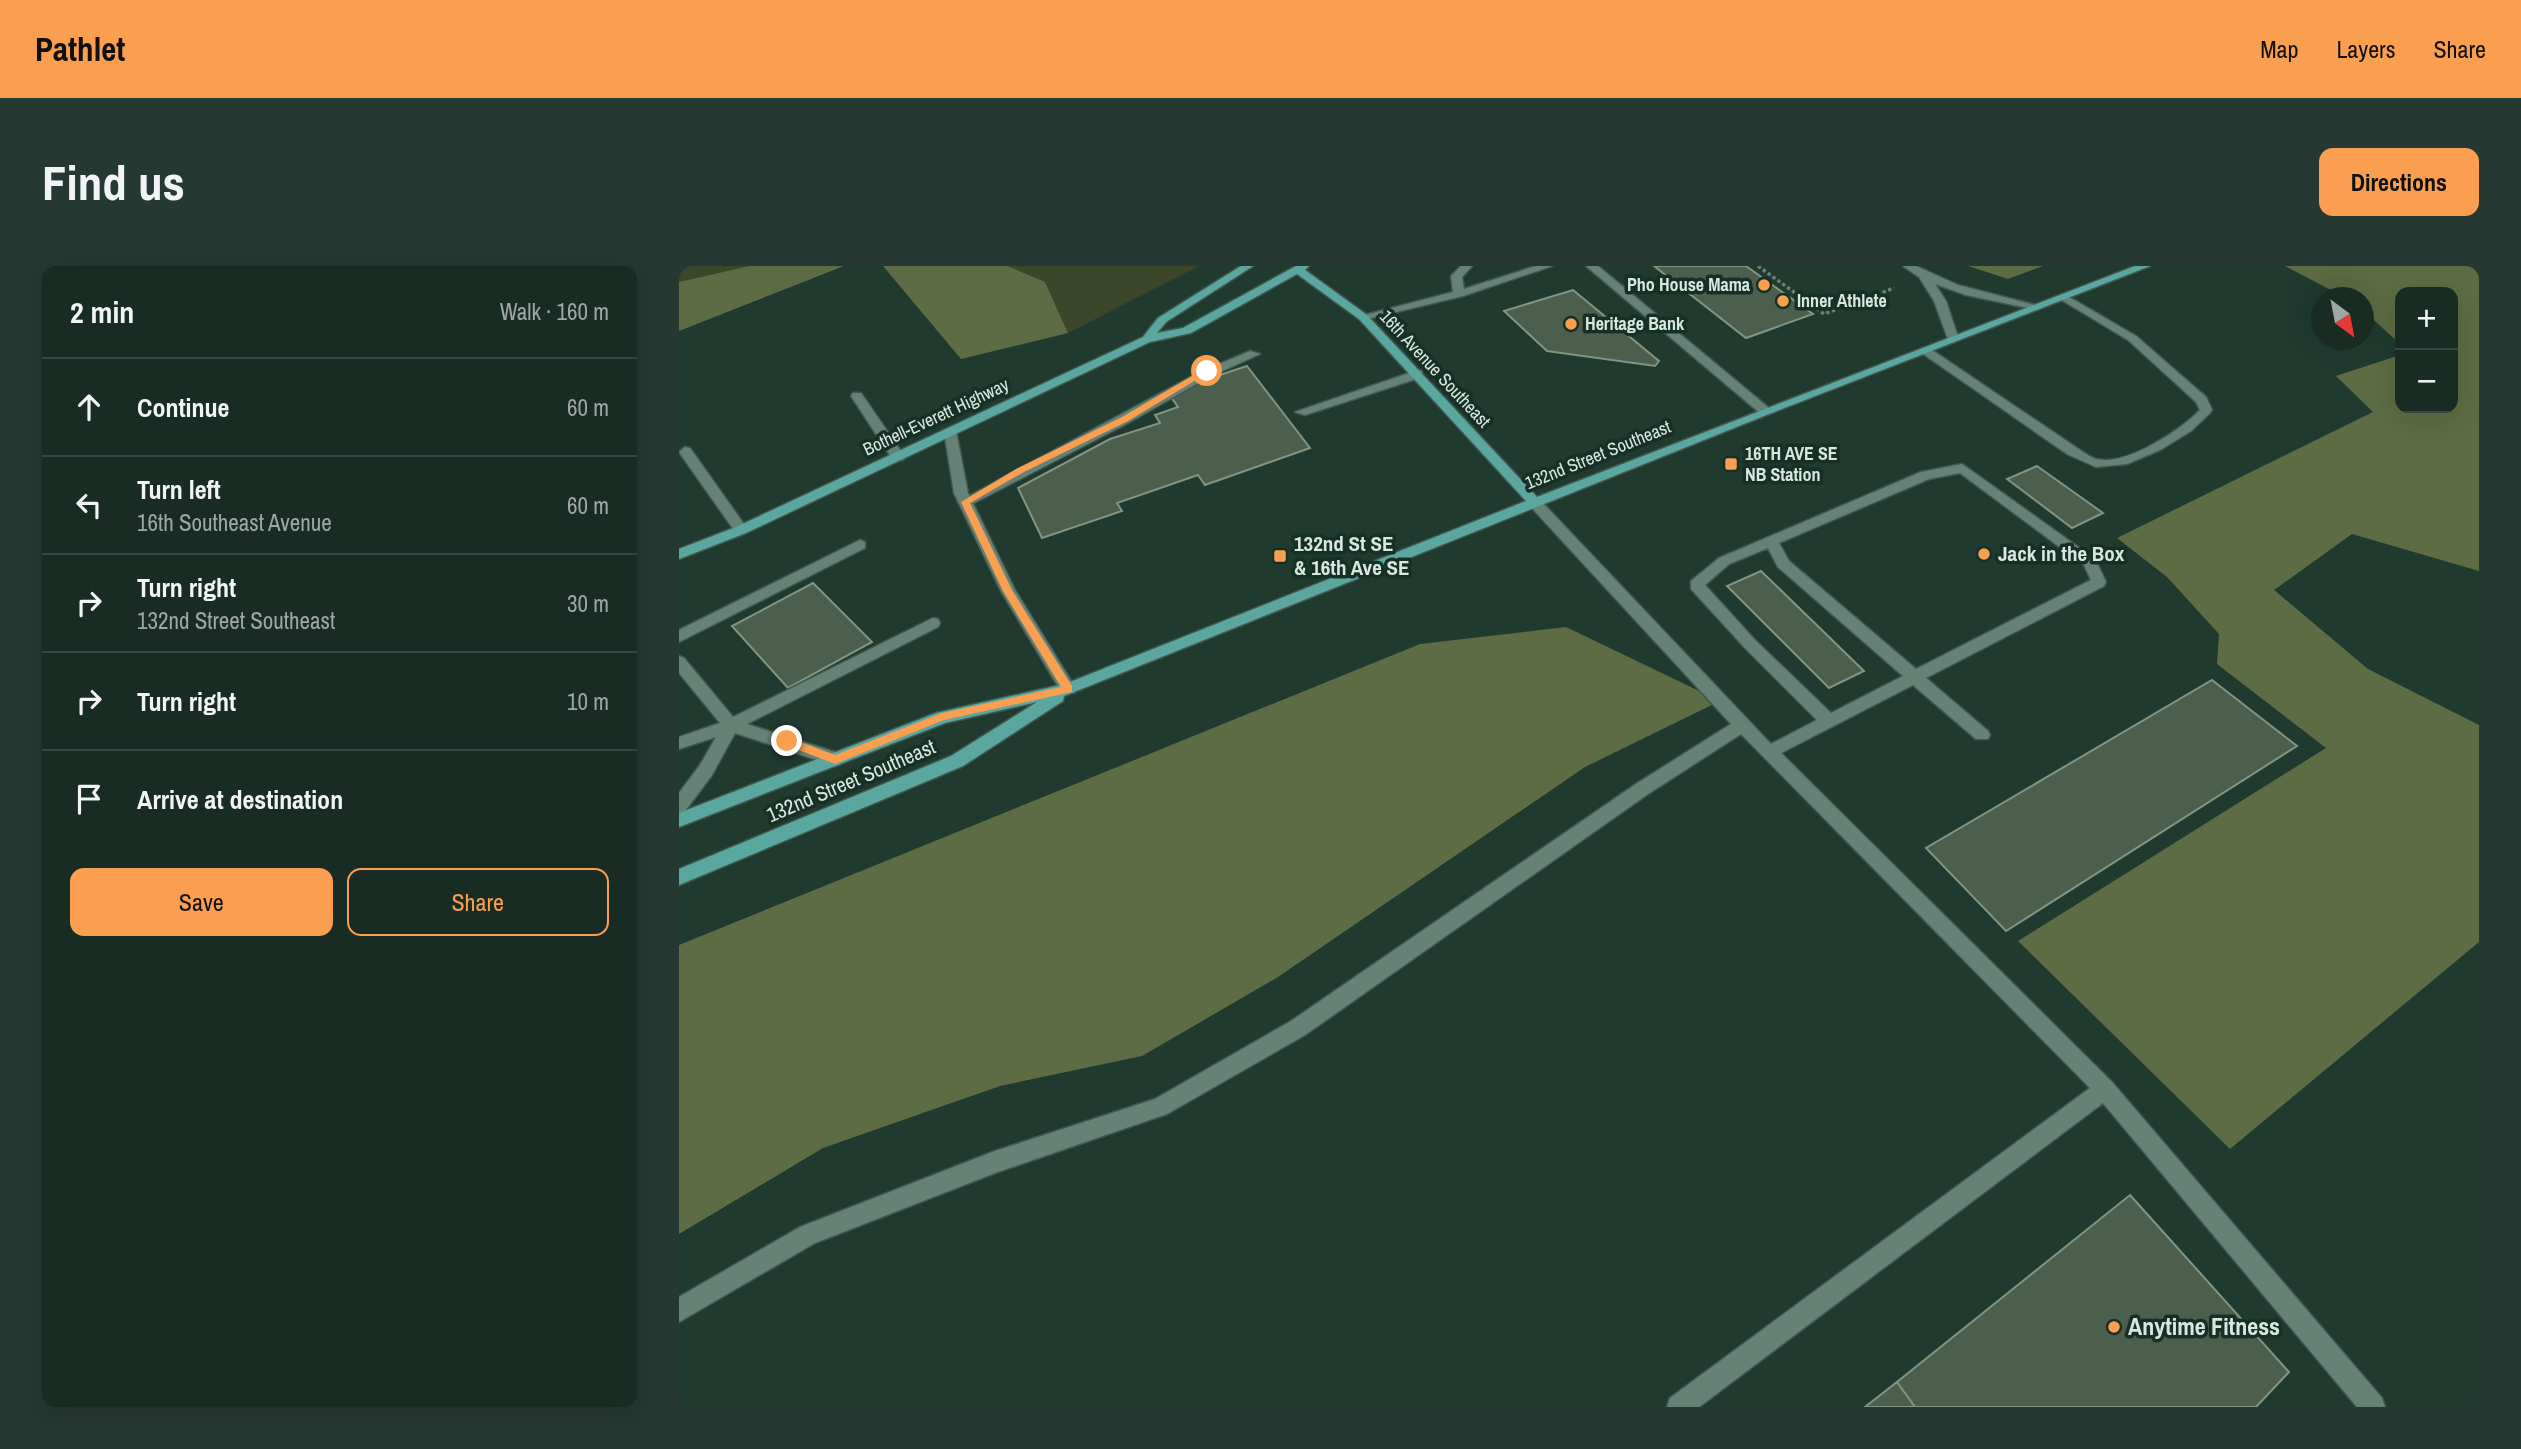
<!DOCTYPE html>
<html lang="en">
<head>
<meta charset="utf-8">
<style>
	:root { --surface:#182c24; --page:#253831; --text:#f1f3f6; --muted:#9fa7a6; --line:#364841; --accent:#fa9f4f }
	body { margin:0; font-family:"Archivo Narrow",sans-serif; background:var(--page); color:var(--text) }
	.controls { position:absolute; right:21px; top:21px; display:grid; overflow:hidden; border-radius:14px; box-shadow:0 7px 28px #0002 }
	.controls button { width:63px; height:63px; display:grid; place-items:center; padding:0; border:0; border-bottom:2px solid var(--line); background:var(--surface); color:var(--text); font:35px sans-serif }
	.compass { position:absolute; left:1632px; top:21px; width:63px; height:63px; border-radius:50%; background:var(--surface); box-shadow:0 7px 28px #0002; rotate:148deg }
	.stop { position:absolute; width:21px; height:21px; margin:-16px; border:5px solid #fa9f4f; border-radius:50%; background:#fff }
	.stop.end { background:#fa9f4f; border-color:#fff; box-shadow:0 2px 7px #0008 }
	.list { margin:0; padding:0; list-style:none }
	h2 { display:flex; justify-content:space-between; align-items:center; height:91px; margin:0; padding:0 28px; font-size:30px }
	h2 small { font-size:23px; font-weight:400; color:var(--muted) }
	.list li { display:grid; grid-template-columns:46px 1fr auto; gap:21px; align-items:center; box-sizing:border-box; height:98px; padding:0 28px; border-top:2px solid var(--line) }
	.list b { display:block; font-size:26px; white-space:nowrap }
	.list p { margin:0; font-size:23px; white-space:nowrap; color:var(--muted) }
	.list em { font-size:23px; font-style:normal; color:var(--muted) }
	.actions { display:flex; gap:14px; padding:21px 28px }
	.actions a { flex:1; padding:16px 0; border:2px solid var(--accent); border-radius:14px; text-align:center; font-size:24px; color:var(--accent) }
	.actions .main { background:var(--accent); color:#111 }
	.icon { flex:none; width:38px; height:38px; fill:none; stroke:currentColor; stroke-width:2; stroke-linecap:round; stroke-linejoin:round }
	.map { position:relative; flex:none; width:1800px; height:1141px; overflow:hidden; border-radius:14px }
	header { display:flex; align-items:center; gap:42px; box-sizing:border-box; height:98px; padding:0 35px; background:var(--accent); color:#111 }
	header strong { font-size:33px }
	nav { display:flex; gap:38px; margin-inline-start:auto; font-size:24px }
	.intro { display:flex; align-items:center; justify-content:space-between; box-sizing:border-box; height:168px; padding:0 42px }
	h1 { margin:0; font-size:49px }
	.button { padding:18px 32px; border-radius:14px; background:var(--accent); color:#111; font-size:24px; font-weight:700 }
	main { display:flex; gap:42px; padding:0 42px }
	aside { flex:1; background:var(--surface); border-radius:14px; box-shadow:0 7px 28px #0002 }
	.map>svg:first-child { display:block }
</style>
</head>
<body>
<header>
<strong>Pathlet</strong>
<nav><a>Map</a><a>Layers</a><a>Share</a></nav>
</header>
<div class="intro"><h1>Find us</h1><a class="button">Directions</a></div>
<main>
<aside>
<h2>2 min<small>Walk · 160 m</small></h2>
<ul class="list">
<li><svg class="icon" aria-label="ahead" viewBox="0 0 24 24"><path d="M12 20V5M6 11l6-6 6 6"/></svg><div><b>Continue</b></div><em>60 m</em></li>
<li><svg class="icon" aria-label="left" viewBox="0 0 24 24"><path d="M17 20v-9H6M10 6l-5 5 5 5"/></svg><div><b>Turn left</b><p>16th Southeast Avenue</p></div><em>60 m</em></li>
<li><svg class="icon" aria-label="right" viewBox="0 0 24 24"><path d="M7 20v-9h11M14 6l5 5-5 5"/></svg><div><b>Turn right</b><p>132nd Street Southeast</p></div><em>30 m</em></li>
<li><svg class="icon" aria-label="right" viewBox="0 0 24 24"><path d="M7 20v-9h11M14 6l5 5-5 5"/></svg><div><b>Turn right</b></div><em>10 m</em></li>
<li><svg class="icon" aria-label="arrive" viewBox="0 0 24 24"><path d="M6 21V4h12l-3 4 3 4H6"/></svg><div><b>Arrive at destination</b></div></li>
</ul>
<div class="actions"><a class="main">Save</a><a>Share</a></div>
</aside>
<div class="map">
<svg width="1800" height="1141" viewBox="0 0 1800 1141">
	<rect width="100%" height="100%" fill="#203a30"/>
	<path fill="#3c462a" d="M0,0H70L0,16Z
		M329,0H520L389,67L366,16Z"/>
	<path fill="#5d6c44" d="M70,0H165L0,65V16Z
		M204,0H329L366,16L389,67L282,93Z
		M1289,0H1364L1329,13Z
		M1606,0H1800V305L1673,268L1595,324L1689,403L1800,459V676L1551,883L1339,675L1647,482L1538,398L1540,368L1488,311L1438,272L1694,146L1657,110L1721,89V142H1774V26H1721V78L1685,45V32L1665,31Z
		M887,361L1041,435L906,501L599,711L463,790L321,820L144,882L0,968V679L741,378Z"/>
	<path fill="#4c5f4e" stroke="#809581" stroke-width="2" d="M975,0H1067L1134,48L1067,72Z
		M894,24L980,95L976,100L868,85L825,45Z
		M568,100L631,182L526,219L519,209L438,237L443,245L363,272L339,222L431,173L481,157L476,149L499,141L492,131L520,116Z
		M1358,200L1424,247L1393,262L1328,213Z
		M1082,305L1185,405L1150,422L1048,320Z
		M134,317L193,376L109,422L53,360Z
		M1533,414L1618,480L1327,665L1247,582Z
		M1451,929L1610,1106L1577,1141H1236L1218,1116Z
		M1218,1116L1236,1141H1186Z"/>
	<g fill="none" stroke-linecap="round" stroke-linejoin="round">
		<g stroke="#415850" stroke-width="3">
			<path id="service" d="M782,0H793L783,11L785,23L857,0H873L784,30L684,54L678,51L774,26L772,10Z
				M907,0H919L1090,142V148H1082Z
				M1224,0H1237L1279,19L1364,41L1358,44L1287,29L1256,18L1267,35L1280,74L1270,76L1255,35L1240,11Z
				M1385,28L1457,70L1527,131L1533,144L1531,147L1512,165L1481,184L1448,198L1417,201L1388,188L1240,85L1250,82L1398,182C1404,186 1411,191 1417,193C1446,201 1502,164 1521,144L1517,136L1449,74L1381,33L1379,31Z
				M571,85L581,88L528,112L449,157L291,239H281L279,236L519,107Z
				M739,104L743,105V111L626,149L616,146Z
				M174,127H182L226,191L224,194H214L172,130Z
				M6,181L11,182L67,261V267H57L0,186Z
				M1283,198L1416,293L1427,316L1425,320L1247,412L1309,465L1311,469L1309,473H1297L1234,419L1102,487L1433,816L1703,1132L1706,1141H1678L1424,837L1020,1141H988L991,1132L1411,822L1062,468L969,528L626,769L488,848L316,907L136,977L0,1056V1031L121,961L316,885L476,833L612,755L957,518L1052,458L851,240V234H861L1092,478L1138,454L1066,382L1012,323V315L1040,292L1242,206ZM1281,207L1405,299L1412,314L1237,403L1110,295L1100,277L1250,213ZM1089,282L1099,301L1224,410L1152,447L1076,374L1026,319L1050,298Z
				M181,274L186,276V282L0,376V364Z
				M254,352L259,353L261,357L259,361L68,458L162,488L164,493L162,498L156,500L56,467L33,509L6,545L0,547V527L21,499L37,471L0,483V471L41,457L0,407V390L5,392L54,451Z"/>
		</g>
		<g stroke="#415850" stroke-width="3">
			<path id="minor" d="M271,161L277,165L289,227L336,324L397,423L395,427H383L322,325L275,227L265,165Z"/>
		</g>
		<g stroke="#415850" stroke-width="3">
			<path id="primary" d="M562,0H574L487,56L478,67L504,62L617,0H630L626,4L688,49L858,231L1456,0H1471L1090,148L385,430L384,435L284,500L0,619V603L272,490L358,436L266,457L0,561V547L257,447L386,418L847,235L680,53L618,8L512,67L471,76L67,267L0,293V283L57,261L464,71L479,52Z"/>
		</g>
		<path stroke="#697f76" stroke-width="3.5" stroke-dasharray="3.5 2.5" stroke-linecap="butt" d="M1079,0L1145,48L1215,22"/>
		<use href="#service" fill="#668276" fill-rule="evenodd"/>
		<use href="#minor" fill="#668276" fill-rule="evenodd"/>
		<use href="#primary" fill="#59a79e" fill-rule="evenodd"/>
	</g>
	<path fill="#fa9f4f" d="M525,103L532,105L449,155L343,207L291,237L333,324L393,420V426L265,454L156,498L104,478L102,475L108,471L156,489L263,447L382,421L324,325L282,236L337,203L443,151Z"/>
	<g fill="#fa9f4f" stroke="#163026" stroke-width="2.5">
		<circle cx="1085" cy="19" r="7"/>
		<circle cx="1104" cy="35" r="7"/>
		<circle cx="892" cy="58" r="7"/>
		<rect x="1045" y="191" width="14" height="14" rx="3.5"/>
		<circle cx="1305" cy="288" r="7"/>
		<rect x="594" y="283" width="14" height="14" rx="3.5"/>
		<circle cx="1435" cy="1061" r="7"/>
	</g>
	<g text-anchor="middle" stroke-width="7" stroke-linejoin="round" paint-order="stroke">
		<g font-size="18" font-weight="bold" fill="#d8e7e0" stroke="#163026" text-anchor="start">
			<text x="1071" y="25" text-anchor="end">Pho House Mama</text>
			<text x="1118" y="41">Inner Athlete</text>
			<text x="906" y="64">Heritage Bank</text>
			<text x="1066" y="194">16TH AVE SE<tspan x="1066" dy="21">NB Station</tspan></text>
		</g>
		<g font-size="18" fill="#d8e7e0" stroke="#163026">
			<text transform="translate(756 103) rotate(47)" y="6">16th Avenue Southeast</text>
			<text transform="translate(257 151) rotate(-25)" y="6">Bothell-Everett Highway</text>
			<text transform="translate(919 189) rotate(-22)" y="6">132nd Street Southeast</text>
		</g>
		<g font-size="21" font-weight="bold" fill="#d8e7e0" stroke="#163026" text-anchor="start">
			<text x="615" y="285">132nd St SE<tspan x="615" dy="24">&amp; 16th Ave SE</tspan></text>
			<text x="1319" y="295">Jack in the Box</text>
		</g>
		<g font-size="21" fill="#d8e7e0" stroke="#163026">
			<text transform="translate(172 515) rotate(-23)" y="7">132nd Street Southeast</text>
		</g>
		<g font-size="24" font-weight="bold" fill="#d8e7e0" stroke="#163026" text-anchor="start">
			<text x="1449" y="1069">Anytime Fitness</text>
		</g>
	</g>
</svg>
<div class="controls">
<button>+</button>
<button>−</button>
</div>
<svg class="compass" viewBox="-18 -18 36 36"><path d="M0-13l5 13h-10z" fill="#e53935"/><path d="M0 13l5-13h-10z" fill="#9fa7a6"/></svg>
<div class="stop" style="left:528px;top:105px"></div>
<div class="stop end" style="left:108px;top:475px"></div>
</div>
</main>
</body>
</html>
